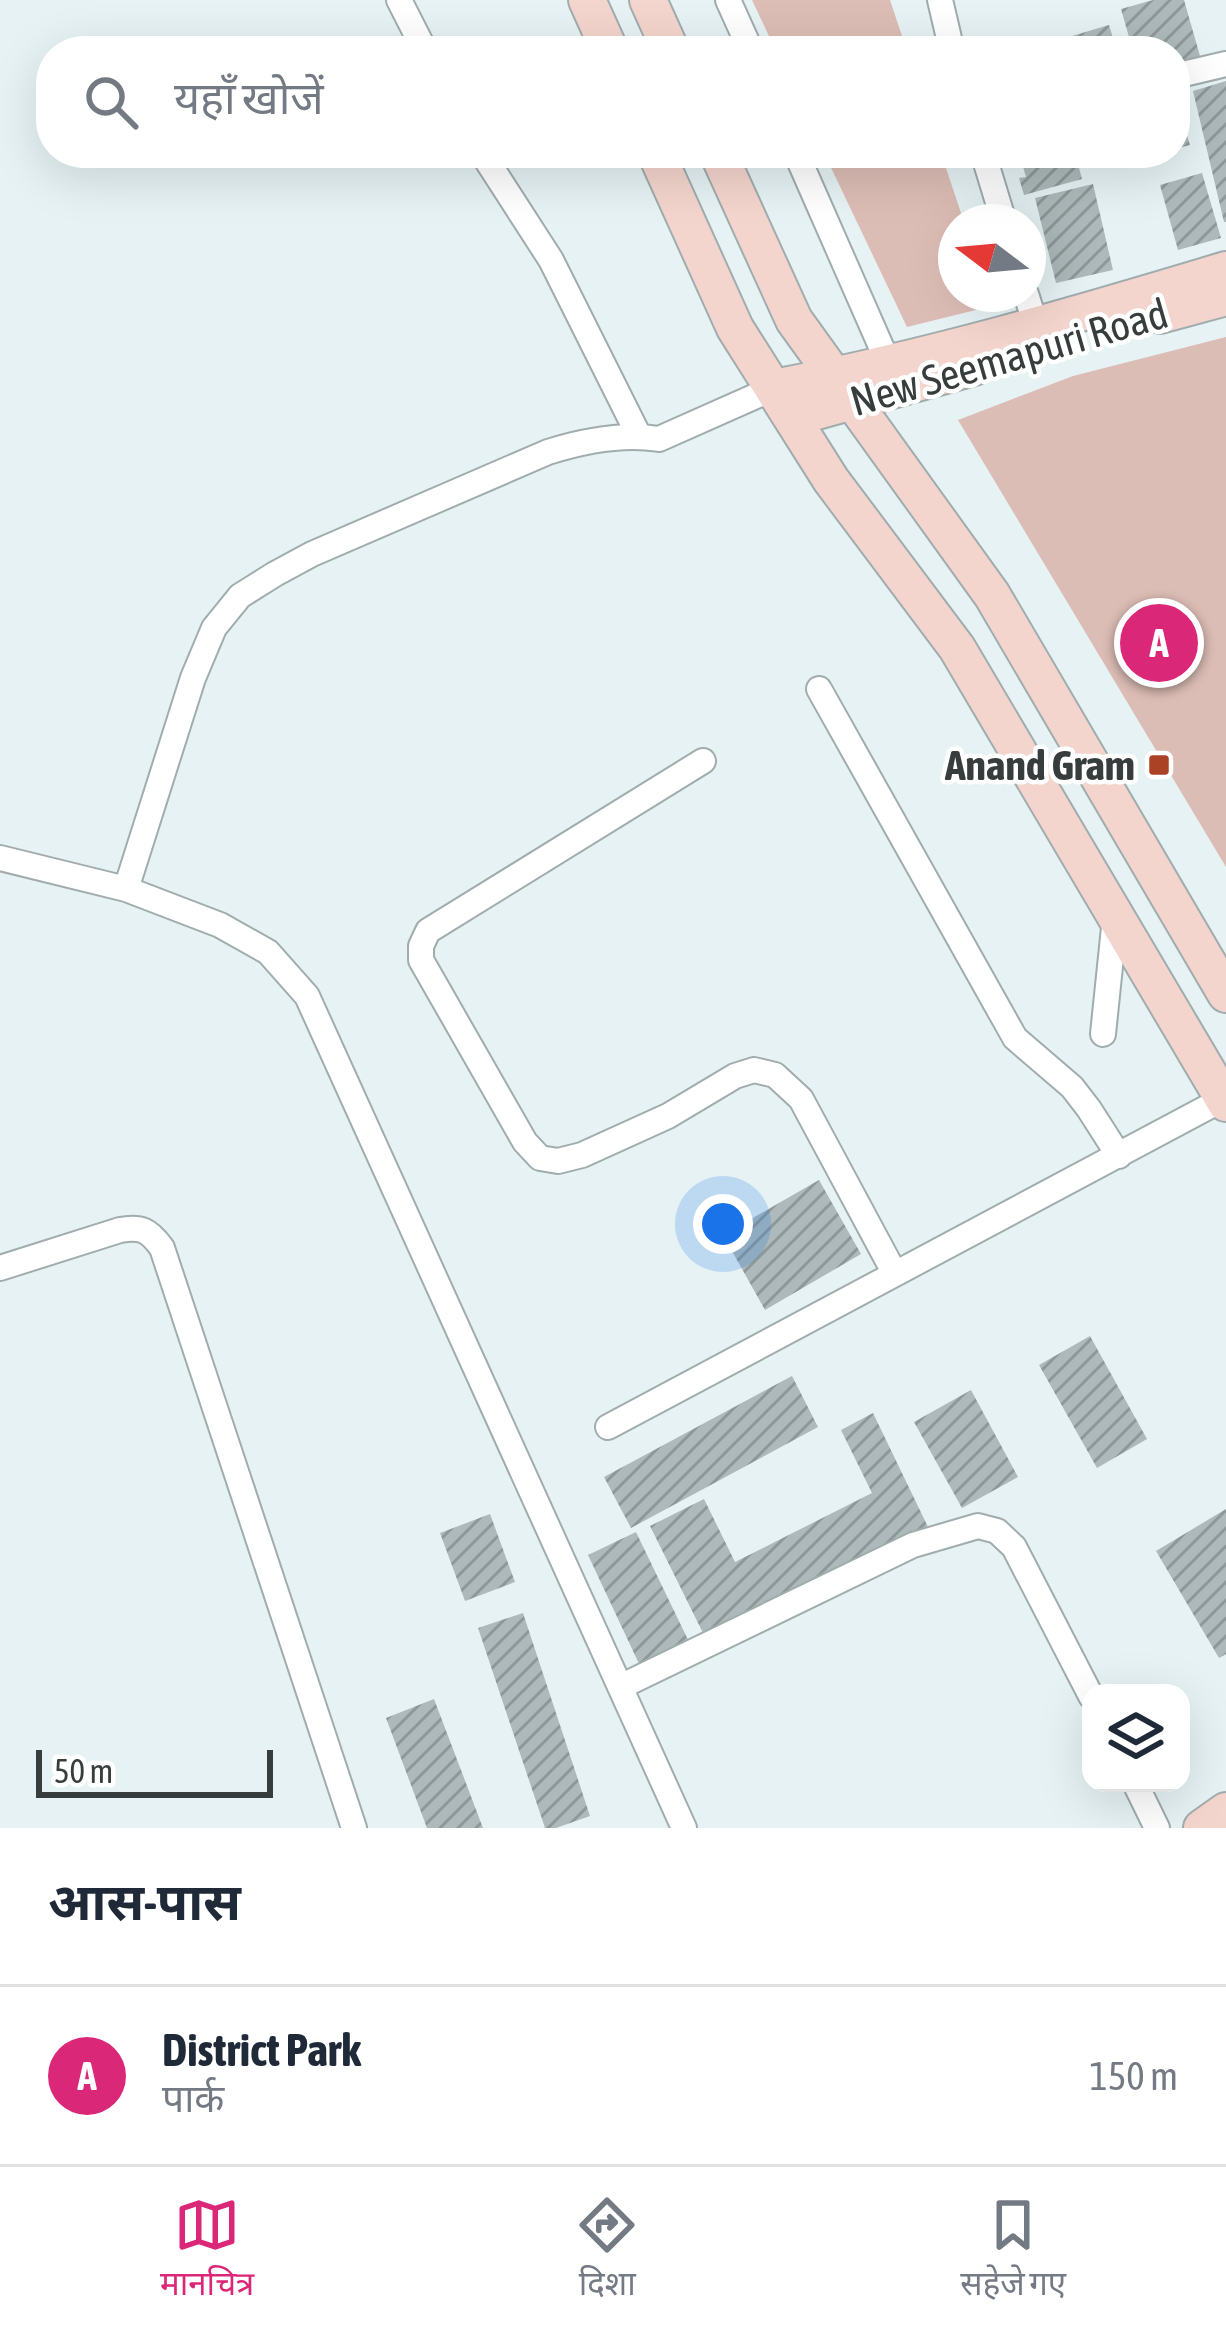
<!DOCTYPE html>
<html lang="hi">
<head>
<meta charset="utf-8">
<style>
	:root { --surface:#fff; --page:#f2f2f3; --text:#1f2937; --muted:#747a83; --line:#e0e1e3; --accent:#db2777 }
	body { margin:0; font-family:"Asap Condensed","Noto Sans Devanagari",sans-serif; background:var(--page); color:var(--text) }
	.controls { position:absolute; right:36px; bottom:36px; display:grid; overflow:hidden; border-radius:24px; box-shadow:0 12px 48px #0002 }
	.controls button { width:108px; height:108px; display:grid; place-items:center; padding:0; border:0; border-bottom:3px solid var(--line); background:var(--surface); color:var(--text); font:60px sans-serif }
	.compass { position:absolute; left:938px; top:204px; width:108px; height:108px; border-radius:50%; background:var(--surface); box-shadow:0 12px 48px #0002; rotate:286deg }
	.scale { position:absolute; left:36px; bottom:30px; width:237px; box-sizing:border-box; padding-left:12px; border:6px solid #373c3d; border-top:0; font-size:33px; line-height:42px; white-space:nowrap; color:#373c3d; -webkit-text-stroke:9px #fff; paint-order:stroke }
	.you { position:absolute; left:723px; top:1224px; width:42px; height:42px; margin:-30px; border:9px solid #fff; border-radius:50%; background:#1a73e8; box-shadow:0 0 0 18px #1a73e833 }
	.badge { display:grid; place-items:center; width:78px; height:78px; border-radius:50%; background:var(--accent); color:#fff; font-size:39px; font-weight:700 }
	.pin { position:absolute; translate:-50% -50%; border:6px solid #fff; box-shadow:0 3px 12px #0006 }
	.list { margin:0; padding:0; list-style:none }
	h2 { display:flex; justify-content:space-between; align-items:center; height:156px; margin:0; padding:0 48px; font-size:51px }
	h2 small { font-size:39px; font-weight:400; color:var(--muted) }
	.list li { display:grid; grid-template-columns:78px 1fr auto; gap:36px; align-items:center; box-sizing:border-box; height:180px; padding:0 48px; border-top:3px solid var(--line) }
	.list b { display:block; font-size:45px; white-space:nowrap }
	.list p { margin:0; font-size:39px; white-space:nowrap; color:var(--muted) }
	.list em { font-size:39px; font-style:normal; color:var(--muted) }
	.icon { flex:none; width:66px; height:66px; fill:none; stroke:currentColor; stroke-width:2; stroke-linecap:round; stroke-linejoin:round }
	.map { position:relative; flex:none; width:1226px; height:1828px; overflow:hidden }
	.search { position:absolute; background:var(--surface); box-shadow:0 12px 48px #0002; left:36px; right:36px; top:36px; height:132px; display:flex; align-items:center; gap:30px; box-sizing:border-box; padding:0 42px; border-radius:48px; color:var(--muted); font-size:45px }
	.sheet { height:336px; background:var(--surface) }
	nav { display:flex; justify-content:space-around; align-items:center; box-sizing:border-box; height:168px; border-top:3px solid var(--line); background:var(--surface); font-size:33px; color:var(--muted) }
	nav a { display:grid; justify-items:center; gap:6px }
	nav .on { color:var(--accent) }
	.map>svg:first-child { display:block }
</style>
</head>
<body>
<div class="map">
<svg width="1226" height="1828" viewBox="0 0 1226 1828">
	<defs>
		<pattern id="building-hatch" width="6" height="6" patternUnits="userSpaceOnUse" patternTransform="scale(3)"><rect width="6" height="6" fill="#adb9ba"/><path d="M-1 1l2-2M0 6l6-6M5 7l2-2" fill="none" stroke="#8e9898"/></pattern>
	</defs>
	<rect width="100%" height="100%" fill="#e6f2f4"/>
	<path fill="#dcbdb5" d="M752,0H890L907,51H776Z
		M824,153H941L964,222H956V294H988L992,306L907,327Z
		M1226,337V867L958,420L1073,376Z"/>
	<path fill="url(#building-hatch)" d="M1153,0H1184L1200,56L1175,63V51H1133L1121,9Z
		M1109,25L1117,51H1026L1025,50Z
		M1226,81V222H1224L1193,91Z
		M1175,97L1190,145L1175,149Z
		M1019,153H1075L1082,179L1024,195L1019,178L1026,177Z
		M1202,173L1221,238L1178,250L1160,185Z
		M1093,184L1113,270L1056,283L1035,198Z
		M819,1180L861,1254L765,1310L723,1235Z
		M1090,1336L1147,1439L1097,1468L1039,1365Z
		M792,1376L818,1427L631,1528L604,1477Z
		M971,1390L1018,1477L962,1508L914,1422Z
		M873,1413L929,1529L705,1637L650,1526L704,1499L735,1562L872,1493L841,1430Z
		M1226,1509V1654L1219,1658L1156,1551Z
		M490,1514L515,1582L465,1601L440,1533Z
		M636,1532L691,1646L641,1668L588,1555Z
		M523,1613L590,1816L556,1828H545L478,1628Z
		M434,1699L483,1828H427L386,1718Z"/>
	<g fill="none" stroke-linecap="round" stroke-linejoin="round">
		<g stroke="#a0acae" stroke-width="28">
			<path id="street" d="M399,0L425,51
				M728,0L751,51
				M940,0L952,51
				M1175,76L1226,64
				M482,153L551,260L639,436
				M796,153L894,376
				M983,153L1004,222
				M1026,294L1043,348
				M819,689L1015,1038L1072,1087L1089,1109L1119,1156
				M703,761L428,931L421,946V960L525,1142L540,1158L558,1161L582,1155L668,1116L735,1076L754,1070L775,1075L801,1099L895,1274
				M0,858L126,889L220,925L268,952L307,996L684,1828
				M126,889L193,678L214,628L240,596L275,574L312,554L548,452C583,441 622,433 659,439L774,388
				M1103,1034L1115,918
				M0,1268L120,1230C141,1226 149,1230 162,1248L354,1828
				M608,1427L1223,1099
				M620,1687L913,1545L978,1526L997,1531L1014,1547L1091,1696
				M1135,1783L1157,1828"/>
		</g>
		<g stroke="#a0acae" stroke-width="40">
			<path id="secondary" d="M587,0L610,51
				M648,0L671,51
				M656,153L735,328L831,480L957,648L1226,1103
				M718,153L794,320L992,595L1226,994
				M1160,315L1226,297
				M774,388C927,359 1077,315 1226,270
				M792,418L974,367
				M1202,1828L1226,1811"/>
		</g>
		<use href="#street" stroke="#fff" stroke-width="24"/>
		<use href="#secondary" stroke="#f4d5cd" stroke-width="36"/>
	</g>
	<rect fill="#ab4226" stroke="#fff" stroke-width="4.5" x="1147" y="753" width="24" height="24" rx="6"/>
	<g text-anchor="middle" stroke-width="9" stroke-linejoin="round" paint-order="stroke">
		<g font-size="42" fill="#373c3d" stroke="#fff">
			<text transform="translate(1009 357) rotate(-16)" y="15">New Seemapuri Road</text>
		</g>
		<g font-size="42" font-weight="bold" fill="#373c3d" stroke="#fff" text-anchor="end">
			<text x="1135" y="780">Anand Gram</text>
		</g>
	</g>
</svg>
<div class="controls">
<button><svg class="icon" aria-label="layers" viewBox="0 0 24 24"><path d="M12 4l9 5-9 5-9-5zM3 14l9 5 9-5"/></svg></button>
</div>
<svg class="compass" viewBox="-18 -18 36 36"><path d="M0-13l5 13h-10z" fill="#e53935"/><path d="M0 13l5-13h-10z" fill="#747a83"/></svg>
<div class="scale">50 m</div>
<div class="you"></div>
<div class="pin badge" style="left:1159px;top:643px">A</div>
<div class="search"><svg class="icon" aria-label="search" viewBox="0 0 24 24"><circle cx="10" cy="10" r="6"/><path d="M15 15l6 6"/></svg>यहाँ खोजें</div>
</div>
<section class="sheet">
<h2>आस-पास<small></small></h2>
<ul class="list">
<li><span class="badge">A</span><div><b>District Park</b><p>पार्क</p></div><em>150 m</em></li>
</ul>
</section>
<nav>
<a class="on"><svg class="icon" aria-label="map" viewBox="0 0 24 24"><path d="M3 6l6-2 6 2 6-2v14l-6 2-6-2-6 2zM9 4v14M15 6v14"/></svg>मानचित्र</a>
<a><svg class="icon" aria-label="directions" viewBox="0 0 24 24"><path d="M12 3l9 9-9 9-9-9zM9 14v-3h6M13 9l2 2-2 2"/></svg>दिशा</a>
<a><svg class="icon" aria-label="saved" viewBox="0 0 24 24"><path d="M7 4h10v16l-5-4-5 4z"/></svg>सहेजे गए</a>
</nav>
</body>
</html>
